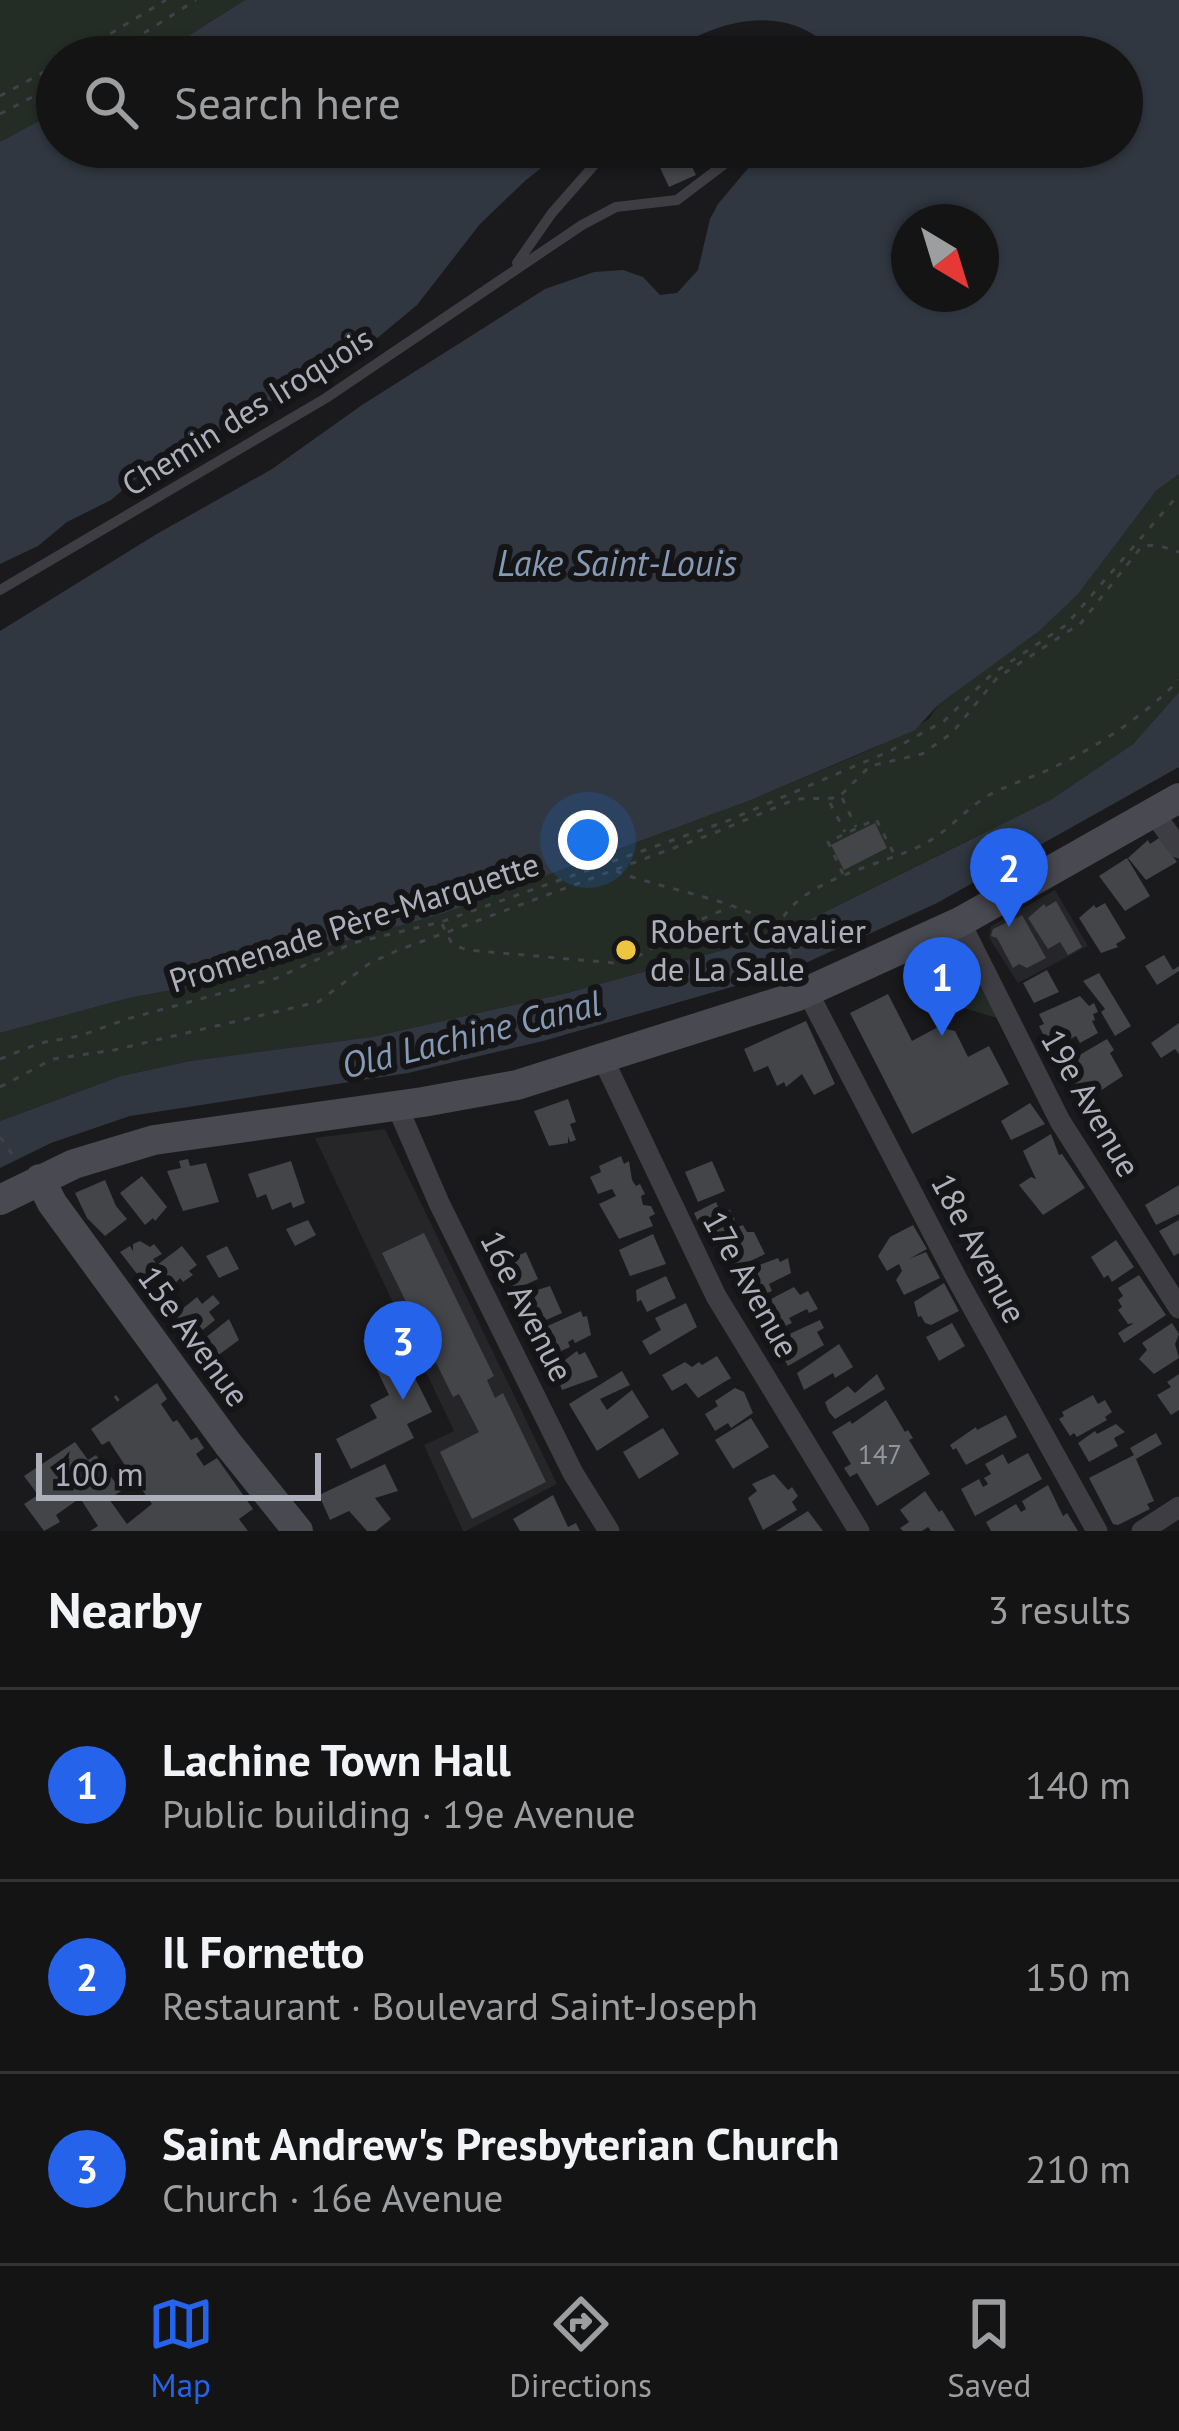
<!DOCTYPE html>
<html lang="en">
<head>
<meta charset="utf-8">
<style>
	:root { --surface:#141415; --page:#212122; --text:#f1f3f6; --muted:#9d9ea0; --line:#333334; --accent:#2563eb }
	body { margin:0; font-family:"PT Sans",sans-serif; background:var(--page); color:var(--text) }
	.compass { position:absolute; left:891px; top:204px; width:108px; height:108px; border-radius:50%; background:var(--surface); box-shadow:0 3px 9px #0004; rotate:142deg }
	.scale { position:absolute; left:36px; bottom:30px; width:285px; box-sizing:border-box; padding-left:12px; border:6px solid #adb0bb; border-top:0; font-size:33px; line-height:42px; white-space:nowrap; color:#adb0bb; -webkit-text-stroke:9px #151517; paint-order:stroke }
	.you { position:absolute; left:588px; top:840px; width:42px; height:42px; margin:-30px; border:9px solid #fff; border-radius:50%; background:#1a73e8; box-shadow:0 0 0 18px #1a73e833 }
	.badge { display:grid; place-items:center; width:78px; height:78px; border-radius:50%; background:var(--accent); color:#fff; font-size:39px; font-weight:700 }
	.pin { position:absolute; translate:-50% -99px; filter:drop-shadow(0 3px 6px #0008) }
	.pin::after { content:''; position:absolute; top:63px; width:42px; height:36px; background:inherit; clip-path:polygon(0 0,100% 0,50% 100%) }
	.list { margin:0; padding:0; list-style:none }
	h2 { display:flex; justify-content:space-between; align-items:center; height:156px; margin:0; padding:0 48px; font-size:51px }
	h2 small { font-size:39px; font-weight:400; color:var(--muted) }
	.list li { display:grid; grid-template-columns:78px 1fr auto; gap:36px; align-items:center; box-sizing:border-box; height:192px; padding:0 48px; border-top:3px solid var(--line) }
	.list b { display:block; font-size:45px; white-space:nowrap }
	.list p { margin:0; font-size:39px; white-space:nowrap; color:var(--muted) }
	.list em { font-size:39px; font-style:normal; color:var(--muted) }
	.icon { flex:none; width:66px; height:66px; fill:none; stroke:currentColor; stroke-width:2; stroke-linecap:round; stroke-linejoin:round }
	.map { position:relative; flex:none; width:1179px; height:1531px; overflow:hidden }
	.search { position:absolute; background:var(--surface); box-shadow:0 3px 9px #0004; left:36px; right:36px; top:36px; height:132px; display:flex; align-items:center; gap:30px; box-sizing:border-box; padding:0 42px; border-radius:66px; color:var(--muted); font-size:45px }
	.sheet { height:732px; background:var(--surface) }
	nav { display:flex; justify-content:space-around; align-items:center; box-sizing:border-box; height:168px; border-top:3px solid var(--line); background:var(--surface); font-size:33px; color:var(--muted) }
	nav a { display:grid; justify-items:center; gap:6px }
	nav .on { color:var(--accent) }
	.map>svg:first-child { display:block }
</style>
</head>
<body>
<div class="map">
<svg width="1179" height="1531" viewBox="0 0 1179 1531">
	<rect width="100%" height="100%" fill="#1a1a1c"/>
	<path fill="#262629" d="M1055,890L1088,946L1018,983L989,938L991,926Z
		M385,1129L557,1484L466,1531H463L424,1445L454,1431L315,1138Z"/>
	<path fill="#242c26" d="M0,0H245L155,57H57V111L0,142Z
		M1179,474V692L1133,744L1052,799L813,918L745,944L567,993L372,1037L190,1061L121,1076L0,1121V1033L129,998L252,975L325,947L445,913L751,800L872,749L929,719L938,705L1038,631L1077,594L1156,491Z
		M952,951L965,958L997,1018L914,993L903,973Z"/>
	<path fill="#303740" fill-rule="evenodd" d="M245,0H1179V474L1156,491L1078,594L1039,631L938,705L915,730L751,800L445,913L325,947L252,975L129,998L0,1033V631L155,535L272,469L362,405L545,289L594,272L623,270L643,277L660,295L677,293L698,270L710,219L718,204L750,166L786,147H1122V57H838C793,0 717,17 663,57H155ZM981,222V294H909V222Z
		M57,111V147H568L526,180L480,224L417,305L375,340L359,347L339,369L262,405L240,425L216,432L190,449L158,460L111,500L67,522L38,546L0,564V142Z
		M1179,692V767L937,903L788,971L543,1041L408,1073L130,1116L51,1143L0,1168V1121L121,1076L190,1061L372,1037L567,993L745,944L813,918L1052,799L1133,744Z"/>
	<path fill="#444549" d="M683,148L696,175L669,187L657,161Z
		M875,823L887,848L844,870L831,845Z
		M1159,838L1177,862L1146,880L1128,858L1148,840L1150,844Z
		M1127,858L1150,896L1125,911L1099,876Z
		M1056,901L1082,947L1068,955L1060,942L1048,949L1028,918L1044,904L1046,907Z
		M1105,903L1126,938L1116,944L1118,947L1101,953L1079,918L1094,905L1096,908Z
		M1022,915L1046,958L1027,968L1019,964L1013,968L997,938L991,936L993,929Z
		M1164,955L1173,970L1179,966V971L1157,985L1145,966Z
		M1047,970L1059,992L1034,1003L1023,983Z
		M1099,973L1131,1026L1115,1036L1101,1012L1105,1009L1083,981Z
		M888,994L912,1041L938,1027L955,1031L968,1057L989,1046L1009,1084L912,1134L850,1013Z
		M1080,996L1089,1006L1094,1003L1098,1012L1093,1014L1095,1020L1092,1021L1098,1033L1080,1043L1076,1036L1055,1047L1051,1038L1046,1040L1039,1026L1044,1024L1039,1014Z
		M806,1021L835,1084L814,1095L802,1074L786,1087L784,1082L777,1086L768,1066L754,1072L744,1049Z
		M1179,1023V1054L1175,1049L1161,1058L1151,1043Z
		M1107,1039L1114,1050L1110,1053L1123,1076L1080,1104L1064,1064Z
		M568,1099L576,1122L570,1124L576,1140L570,1142L568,1136V1143L549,1146L534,1111Z
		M1030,1103L1045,1124L1011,1140L1001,1121Z
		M1051,1134L1059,1155L1062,1154L1085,1188L1043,1215L1019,1185L1031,1177L1036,1179L1023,1151Z
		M621,1156L624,1164L629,1161L632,1180L636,1186L640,1184L645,1194L641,1196L643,1205L651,1206L655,1214L649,1217L653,1226L619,1239L599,1204L616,1196L612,1189L598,1194L590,1177L601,1172L599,1166Z
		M188,1159L190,1166L206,1163L219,1202L183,1211L167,1171L181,1168L179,1161Z
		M291,1161L305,1203L293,1208L291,1202L272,1210L266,1194L257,1198L248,1174Z
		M712,1161L725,1191L698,1202L685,1172Z
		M142,1176L167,1207L155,1221L153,1218L145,1225L120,1193Z
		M105,1180L116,1206L127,1219L105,1236L87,1218L75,1193Z
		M1179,1185V1214L1156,1225L1145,1205Z
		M716,1202L721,1213L730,1210L738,1227L743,1225L747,1232H754L765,1254L734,1269L732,1264L726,1267L716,1246L722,1243L719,1236L711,1240L708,1233L704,1235L694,1213Z
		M308,1220L316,1235L295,1246L286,1229Z
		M1179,1220V1253L1174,1256L1159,1231Z
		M913,1225L927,1249L909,1259L926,1252L940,1278L904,1295L896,1280L902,1271L899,1264L887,1271L878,1256L890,1237Z
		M424,1233L494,1376L487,1380L495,1398L503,1393L546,1482L472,1519L440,1452L479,1432L459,1394L453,1397L382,1253Z
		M653,1234L666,1264L630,1276L619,1250Z
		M1116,1240L1134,1267L1112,1282L1108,1275L1104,1278L1091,1257Z
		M140,1241L150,1247L154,1244L162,1254L153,1259L157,1265L182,1246L197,1265L189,1271L193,1275L183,1282L180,1278L168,1292L166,1289L155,1297L120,1252L130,1246L133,1251V1244Z
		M227,1246L239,1269L219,1278L206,1256Z
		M526,1252L538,1279L512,1291L500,1273L504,1272L500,1264Z
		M778,1258L780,1262L788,1258L791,1273L769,1284L772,1291L748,1302L743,1293L740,1295L733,1281L738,1279L736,1274Z
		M1139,1275L1166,1315L1124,1343L1118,1333L1134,1323L1128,1324L1118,1310L1122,1307L1118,1300L1123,1296L1118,1288Z
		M666,1276L676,1298L647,1312L641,1300L637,1302L636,1290Z
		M944,1283L959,1311L931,1325L925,1323L921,1316L918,1317L914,1302Z
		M550,1286L562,1313L528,1328L514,1297Z
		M794,1287L800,1295L808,1291L818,1309L809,1313L807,1309L789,1318L792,1323L764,1335L752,1317L757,1314L754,1308Z
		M213,1295L220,1303L209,1312L215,1320L194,1337L187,1328L184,1330L176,1314L197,1297L202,1304Z
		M686,1303L697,1327L650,1355L642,1341L661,1330L655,1318Z
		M581,1311L583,1317L587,1316L591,1335L575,1343L573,1339L568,1342L570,1347L543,1359L532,1333Z
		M229,1319L239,1340L213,1359L200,1342Z
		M820,1320L824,1328L817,1332L824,1345L788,1366L774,1341Z
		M952,1323L965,1346L939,1361L926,1337Z
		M1172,1323L1179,1334L1175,1344L1179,1358L1154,1374L1139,1359L1147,1350L1142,1343Z
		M390,1328L432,1412L407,1424L414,1438L351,1469L336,1439L377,1418L370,1405L389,1395L363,1341Z
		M839,1344L853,1367L835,1378L833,1373L804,1390L797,1373Z
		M577,1351L579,1355L585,1352L598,1377L562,1390L554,1368Z
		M717,1356L731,1378L698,1398L686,1383L672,1391L662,1375L685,1362L692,1367L699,1362L702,1365Z
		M622,1371L630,1385L600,1399L607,1410L632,1390L649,1417L597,1451L569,1404Z
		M877,1374L885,1389L835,1419L829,1412L825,1402L848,1386L855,1393Z
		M1179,1374V1410L1171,1415L1157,1395L1171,1387L1167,1382Z
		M157,1383L167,1399L161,1404L173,1422L177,1420L191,1440L197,1437L204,1448L196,1454L204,1466L217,1458L253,1509L239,1519L248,1531H90L98,1526L80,1498L56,1515L60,1522L44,1531L24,1504L38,1495L24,1476L75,1442L88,1460L96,1455L121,1491L109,1499L127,1524L152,1504L136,1481L125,1488L118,1477L128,1470L109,1441L102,1445L91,1429Z
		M735,1388L744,1392L753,1413L731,1428L728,1423L715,1431L705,1414L718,1406L715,1401Z
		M1093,1395L1098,1404L1105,1400L1112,1412L1105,1417L1107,1420L1077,1437L1074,1433L1070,1436L1059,1419L1064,1416L1062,1412Z
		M886,1400L905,1432L908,1430L913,1438L909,1440L930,1474L877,1506L857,1473L850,1477L844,1468L851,1464L832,1432L850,1421L852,1424Z
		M1006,1415L1017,1437L966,1465L956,1448L953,1450L950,1445L976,1427L977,1430Z
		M751,1418L769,1447L733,1469L715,1440Z
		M1116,1424L1125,1432L1114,1438L1118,1446L1089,1462L1078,1443L1095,1431L1097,1434Z
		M663,1428L679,1454L639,1479L623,1452Z
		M1156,1433L1162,1444L1136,1459L1154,1501L1147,1504L1150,1509L1118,1525L1113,1524L1089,1478L1134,1455L1130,1448Z
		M1028,1453L1042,1479L975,1516L961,1489L979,1479L983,1487L988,1484L984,1478L991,1474L985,1464L1003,1454L1008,1464Z
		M385,1464L398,1491L375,1498L391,1519L376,1531H367L349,1511L330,1520L319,1495Z
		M774,1474L788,1490L792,1487L798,1496L792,1502L797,1510L763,1530L748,1498L757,1491L752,1484Z
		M1048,1485L1063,1516L1067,1513L1078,1531H991L986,1522L1016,1504L1021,1512L1026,1509L1022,1501Z
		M925,1491L939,1512L942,1510L955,1531H931L928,1527L922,1531H903L900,1528L909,1522L900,1510Z
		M553,1495L568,1527L576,1523L580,1531H520L513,1519Z
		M808,1511L823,1531H776Z"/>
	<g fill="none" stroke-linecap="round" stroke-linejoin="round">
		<path stroke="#414248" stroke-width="3" stroke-dasharray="6 9" stroke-linecap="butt" d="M72,57L166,0
			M106,57L196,0
			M0,96L57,65
			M0,114L57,84
			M842,798L856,827
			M830,803L845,832
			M616,871C652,887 754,903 776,929C786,940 792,957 799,970
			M843,874L828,842L876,819L894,854
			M442,924L452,944L467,950L615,963L643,954L686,926L730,907
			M777,930C794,879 883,866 924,844C949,831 967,807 991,794C1010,784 1031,778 1050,769C1097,747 1143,717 1179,680
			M0,1059L40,1043L79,1036L127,1019L277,978L353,943L441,922L727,821L890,751L944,721L992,674L1066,625L1179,494
			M0,1087L53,1059L114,1050L318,1002L370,963L396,951L714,833L796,799L838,798L870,766L922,754L952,733L997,678L1081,623L1142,546L1157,545L1179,552
			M0,1137L17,1161
			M115,1396L123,1407"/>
		<path stroke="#3d3d43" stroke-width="10" d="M517,263L552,213L610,147
			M0,590L326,398L582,225L616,207L677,200L747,147"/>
		<path stroke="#3d3d43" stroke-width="21" d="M1153,812L1179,848
			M960,922L1060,1121L1179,1308
			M808,993L957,1279L1097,1531
			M603,1059L716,1296L859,1531
			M397,1106L439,1203L573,1473L609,1531
			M1142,1531L1179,1507"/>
		<path stroke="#494a51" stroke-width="30" d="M40,1179L52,1203L228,1444L298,1531
			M0,1200L74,1164L154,1140L423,1102L517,1085L795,997L960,922L1179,798"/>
	</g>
	<circle fill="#edc541" stroke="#151517" stroke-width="4.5" cx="626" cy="950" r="12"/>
	<g text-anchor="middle" stroke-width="12" stroke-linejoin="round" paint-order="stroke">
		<g font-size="27" fill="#93959e">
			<text x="880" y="1464">147</text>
		</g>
		<g font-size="33" fill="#adb0bb" stroke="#151517">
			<text transform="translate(247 411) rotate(-32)" y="12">Chemin des Iroquois</text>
			<text transform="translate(354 922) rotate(-18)" y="12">Promenade Père-Marquette</text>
			<text transform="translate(1091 1103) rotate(60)" y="12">19e Avenue</text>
			<text transform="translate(979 1248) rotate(62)" y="12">18e Avenue</text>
			<text transform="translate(751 1284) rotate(61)" y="12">17e Avenue</text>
			<text transform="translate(527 1306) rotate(63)" y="12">16e Avenue</text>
			<text transform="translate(194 1336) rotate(54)" y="12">15e Avenue</text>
		</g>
		<g font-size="33" fill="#adb0bb" stroke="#151517" text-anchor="start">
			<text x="650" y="943">Robert Cavalier<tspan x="650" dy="38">de La Salle</tspan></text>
		</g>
		<g font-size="36" font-style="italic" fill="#869ab5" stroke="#151517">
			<text x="617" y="576">Lake Saint-Louis</text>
			<text transform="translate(471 1034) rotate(-14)" y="13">Old Lachine Canal</text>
		</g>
	</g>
</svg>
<svg class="compass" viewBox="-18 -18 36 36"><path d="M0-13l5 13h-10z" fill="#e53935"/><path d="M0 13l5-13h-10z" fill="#9d9ea0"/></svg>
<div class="scale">100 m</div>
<div class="you"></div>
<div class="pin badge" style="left:942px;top:1036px">1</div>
<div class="pin badge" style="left:1009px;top:927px">2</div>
<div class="pin badge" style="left:403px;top:1400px">3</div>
<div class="search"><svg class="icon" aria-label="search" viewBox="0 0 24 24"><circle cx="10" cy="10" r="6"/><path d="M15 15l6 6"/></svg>Search here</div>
</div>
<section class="sheet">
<h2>Nearby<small>3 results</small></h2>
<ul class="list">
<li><span class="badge">1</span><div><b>Lachine Town Hall</b><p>Public building · 19e Avenue</p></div><em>140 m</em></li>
<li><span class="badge">2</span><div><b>Il Fornetto</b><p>Restaurant · Boulevard Saint-Joseph</p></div><em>150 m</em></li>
<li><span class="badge">3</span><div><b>Saint Andrew's Presbyterian Church</b><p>Church · 16e Avenue</p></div><em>210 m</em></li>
</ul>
</section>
<nav>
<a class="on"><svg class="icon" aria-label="map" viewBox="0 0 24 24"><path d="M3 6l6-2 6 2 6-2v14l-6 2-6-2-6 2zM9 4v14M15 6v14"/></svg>Map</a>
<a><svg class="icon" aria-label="directions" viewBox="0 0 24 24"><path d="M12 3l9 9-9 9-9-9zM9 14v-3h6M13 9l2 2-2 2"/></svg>Directions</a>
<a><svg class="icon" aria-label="saved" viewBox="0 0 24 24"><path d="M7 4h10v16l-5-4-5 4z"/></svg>Saved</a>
</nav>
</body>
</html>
